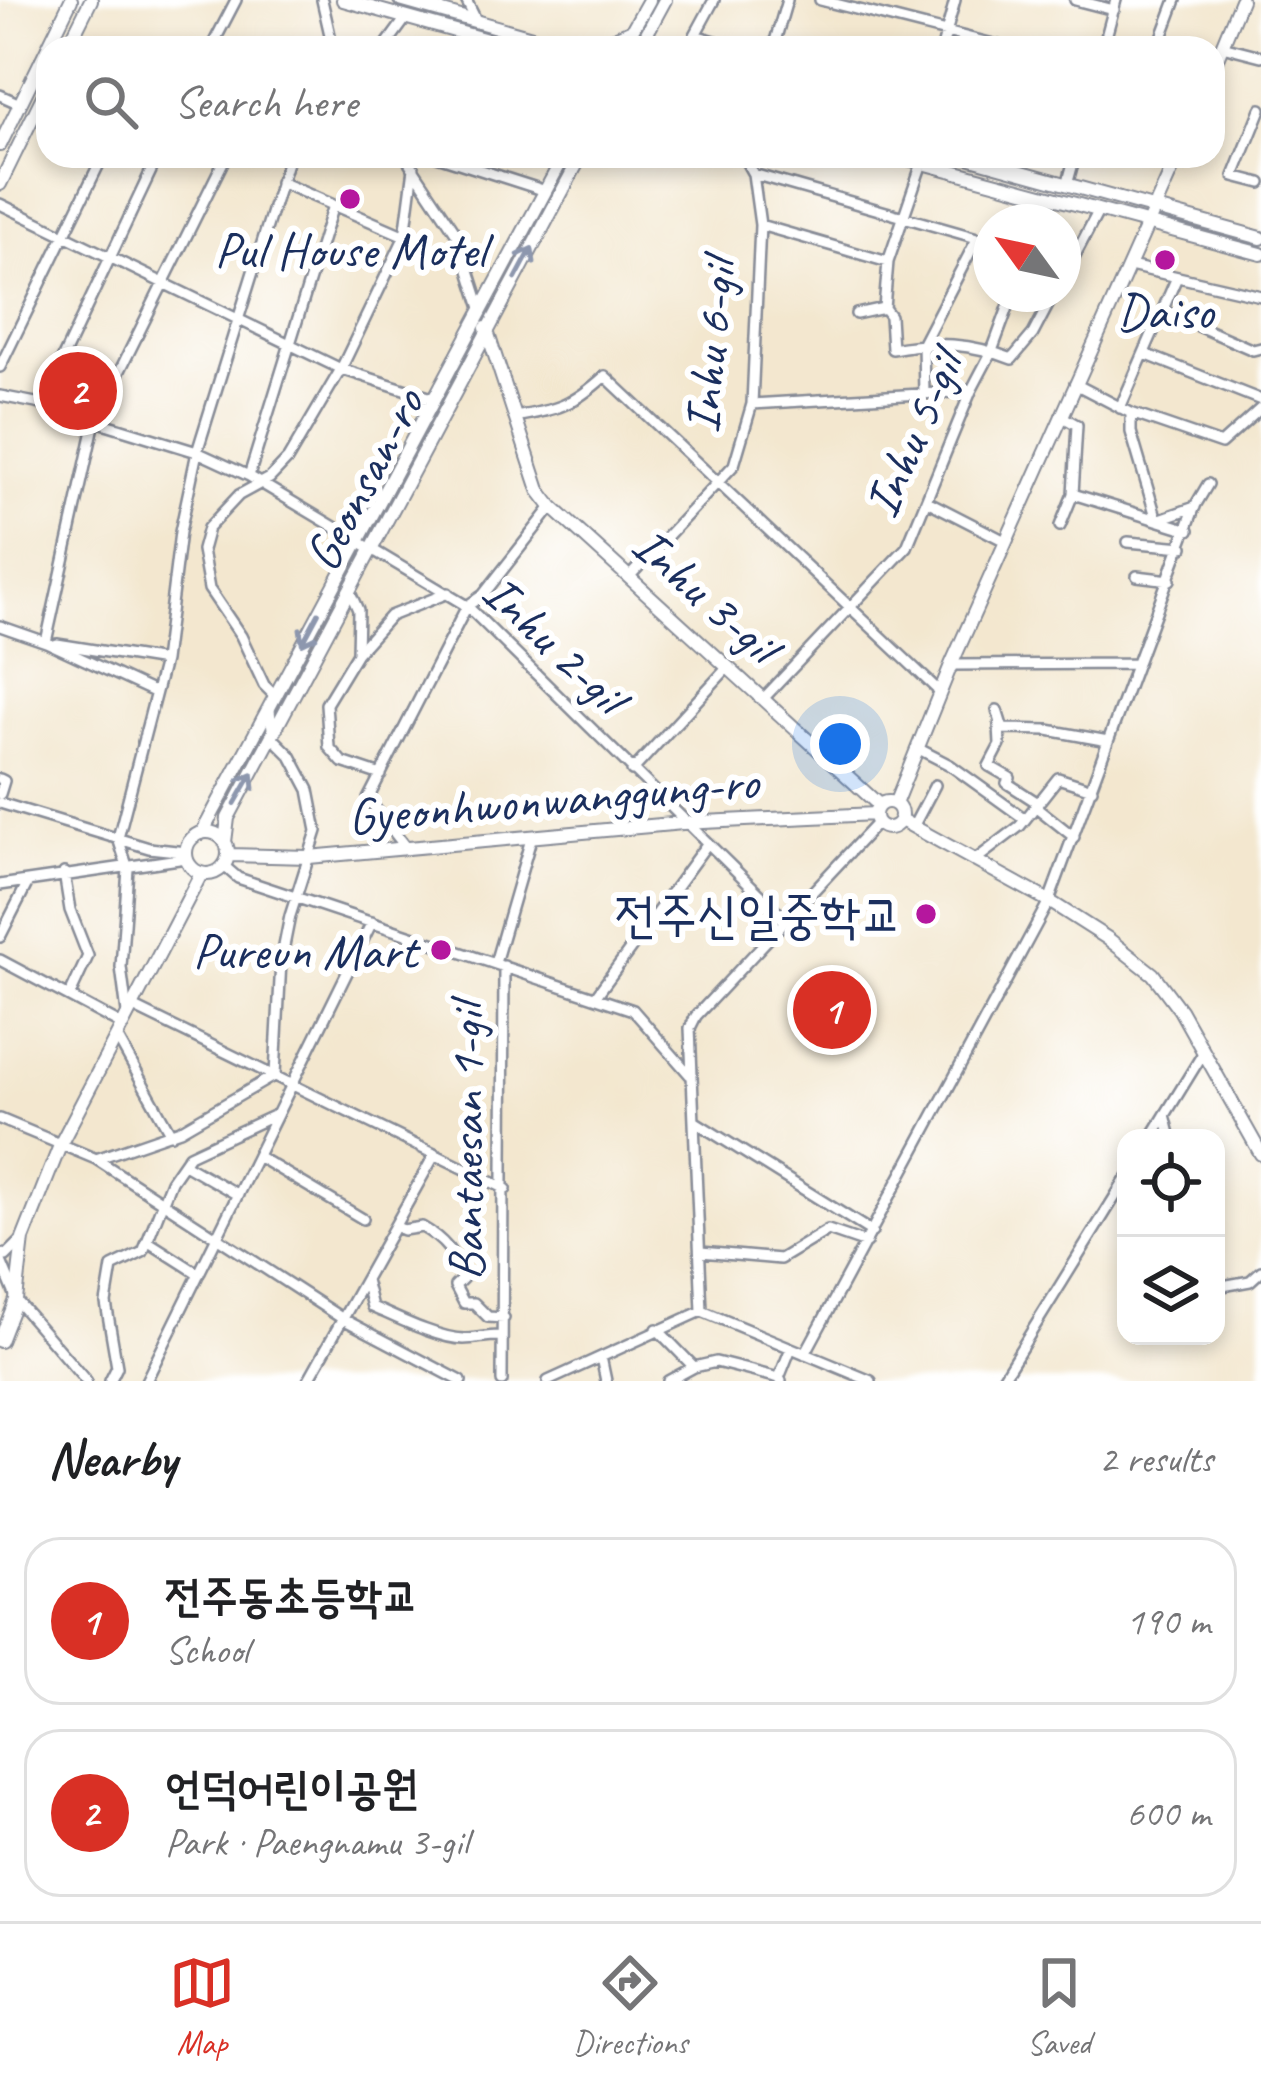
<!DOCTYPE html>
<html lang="en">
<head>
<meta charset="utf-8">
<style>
	:root { --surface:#fff; --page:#f2f2f2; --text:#202124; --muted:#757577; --line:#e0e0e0; --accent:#d93025 }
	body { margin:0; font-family:Caveat,"Poor Story",sans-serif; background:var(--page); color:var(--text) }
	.controls { position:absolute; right:36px; bottom:36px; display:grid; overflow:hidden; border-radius:24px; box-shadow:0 6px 18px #0003 }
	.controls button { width:108px; height:108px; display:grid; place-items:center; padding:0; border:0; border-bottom:3px solid var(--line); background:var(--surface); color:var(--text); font:60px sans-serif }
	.compass { position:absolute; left:973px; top:204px; width:108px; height:108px; border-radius:50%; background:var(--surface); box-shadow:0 6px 18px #0003; rotate:303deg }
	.you { position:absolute; left:840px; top:744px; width:42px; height:42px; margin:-30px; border:9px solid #fff; border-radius:50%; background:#1a73e8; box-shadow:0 0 0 18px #1a73e833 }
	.badge { display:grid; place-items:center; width:78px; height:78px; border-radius:50%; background:var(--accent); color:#fff; font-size:39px; font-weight:700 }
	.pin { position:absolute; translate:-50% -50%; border:6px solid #fff; box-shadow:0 3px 12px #0006 }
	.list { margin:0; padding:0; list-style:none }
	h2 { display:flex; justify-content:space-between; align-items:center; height:156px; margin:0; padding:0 48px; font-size:51px }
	h2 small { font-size:39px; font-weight:400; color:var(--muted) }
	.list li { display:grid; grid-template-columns:78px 1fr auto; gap:36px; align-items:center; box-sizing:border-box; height:168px; margin:0 24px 24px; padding:0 24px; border:3px solid var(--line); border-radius:36px }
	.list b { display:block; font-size:45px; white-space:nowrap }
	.list p { margin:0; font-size:39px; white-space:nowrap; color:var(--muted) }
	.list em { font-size:39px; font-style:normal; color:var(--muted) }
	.icon { flex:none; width:66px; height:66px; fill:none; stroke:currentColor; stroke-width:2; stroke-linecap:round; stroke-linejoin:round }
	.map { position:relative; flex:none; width:1261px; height:1381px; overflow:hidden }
	.search { position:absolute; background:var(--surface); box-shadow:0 6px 18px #0003; left:36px; right:36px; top:36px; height:132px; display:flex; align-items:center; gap:30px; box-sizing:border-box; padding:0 42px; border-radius:36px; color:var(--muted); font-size:45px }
	.sheet { height:540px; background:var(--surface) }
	nav { display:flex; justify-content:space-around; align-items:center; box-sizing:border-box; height:168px; border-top:3px solid var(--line); background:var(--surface); font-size:33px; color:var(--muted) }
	nav a { display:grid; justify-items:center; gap:6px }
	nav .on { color:var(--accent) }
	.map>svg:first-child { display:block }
</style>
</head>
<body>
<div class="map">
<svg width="1261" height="1381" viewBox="0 0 1261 1381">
	<rect width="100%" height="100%" fill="#fff"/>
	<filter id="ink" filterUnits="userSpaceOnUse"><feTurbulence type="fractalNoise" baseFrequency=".00833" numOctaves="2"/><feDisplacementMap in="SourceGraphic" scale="24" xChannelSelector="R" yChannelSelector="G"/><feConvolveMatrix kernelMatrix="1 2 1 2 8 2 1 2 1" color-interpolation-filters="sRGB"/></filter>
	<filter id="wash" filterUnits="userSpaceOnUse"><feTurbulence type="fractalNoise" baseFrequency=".004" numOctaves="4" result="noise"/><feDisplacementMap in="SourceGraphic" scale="48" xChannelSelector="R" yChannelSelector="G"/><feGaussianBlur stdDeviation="2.7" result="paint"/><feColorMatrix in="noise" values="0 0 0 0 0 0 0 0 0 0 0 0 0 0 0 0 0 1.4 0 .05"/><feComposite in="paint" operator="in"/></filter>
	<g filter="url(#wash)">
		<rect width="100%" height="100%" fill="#f3e7cf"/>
		<path fill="#9ec570" stroke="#5c7a67" stroke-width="3" d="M65,352L116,378L93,420L41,404Z"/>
	</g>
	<g filter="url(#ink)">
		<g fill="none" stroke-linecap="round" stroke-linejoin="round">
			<g stroke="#878b96" stroke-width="14">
				<path id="minor" d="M322,0L333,48
					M466,0L476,20
					M714,0L695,35L738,48
					M820,0L1009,48
					M1075,0L1114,10
					M1222,46L1261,56
					M211,48L236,0
					M384,48L406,18
					M773,48L787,0
					M942,48L955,0
					M1103,48L1116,0
					M1158,48L1176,0
					M0,95L20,104
					M1261,109L1234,176L1261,183
					M405,156L458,236L481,308
					M437,156L546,191
					M922,163L888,262L884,308L890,316L892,349C934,341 972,343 1012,359L1033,334L1054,294
					M753,174L991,242
					M280,182L405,236
					M1067,185L1075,156
					M0,204L341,369L432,398
					M760,225L888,262
					M1130,266L1261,296
					M1063,278L1099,210
					M1164,311L1253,350L1261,348
					M856,314L884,308
					M1145,354L1261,400
					M0,367L103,156
					M1075,384L1131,413L1221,444L1261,408
					M924,395L923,343L977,239
					M0,396L41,404L197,452L249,476L467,606L786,920
					M41,404L158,156
					M752,404L971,391
					M1120,408L1177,277
					M1131,413V432L1157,520L1195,507
					M514,417C557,410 572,406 605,376L940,692
					M249,476L333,205
					M1073,494L1189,530
					M927,501L1005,541
					M1060,526L1073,494L1077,425L1061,416
					M1128,542L1183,547
					M1137,576L1170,580
					M629,577L734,465L752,404L760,225L753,174L743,156
					M349,590L358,610L357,653L326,704L329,747L342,762L381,775
					M0,626L46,642L154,692
					M46,642L95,421L226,156
					M57,644L164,661
					M357,653L390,616L448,593
					M951,665L1137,664
					M275,696L264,685L241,636L209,589L202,550L208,528L239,495L270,478L288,459L341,369L405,236L414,168
					M763,699L907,547L971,391L992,351L1013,294
					M997,710L1003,729L1048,730L1108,741
					M999,725L1000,745L989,766L1010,778L1007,783L1038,803
					M917,748L950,765L1025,819
					M632,771L728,667
					M0,779L4,781L0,794
					M0,803L149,848L186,852
					M1035,806L1074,837
					M913,827L935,785
					M118,838L164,661L180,532L197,452L289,156
					M118,838L128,869L121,967L127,1013
					M407,849L368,799L467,606L483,595L552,507
					M974,861L1020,826L1058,778L1092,789
					M224,866L238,878L633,1010L690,1075
					M64,873L70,910L88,956L69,997
					M0,885L186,858
					M0,937L28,882
					M0,960L122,1025
					M495,963L531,839
					M596,996L707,844
					M131,1006L506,1189
					M117,1037L171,1134
					M1165,1115L1171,1138
					M0,1119L96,1159L343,1319L461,1381
					M694,1121L872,1232
					M1151,1138L1202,1055
					M257,1156L363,1219
					M96,1159L180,1130L275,1075L281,961L290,916L317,831L309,790L291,756L273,738L270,710
					M184,1164L238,1195
					M395,1226L403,1230L422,1227C443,1239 456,1254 463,1278L455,1286L464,1303H474L488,1317L504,1318
					M147,1241L199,1274
					M701,1252L780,1259L828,1230L866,1243
					M0,1253L6,1256L23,1239
					M0,1259L16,1297
					M365,1280L372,1307C395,1317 439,1339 464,1339C477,1339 489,1335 502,1336
					M1216,1283L1217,1287L1250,1281L1261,1271
					M16,1300L86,1381
					M657,1329L694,1367
					M805,1354L1049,901L1195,506L1208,484
					M601,1357L606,1381
					M110,1381L117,1367L106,1303L112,1267L143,1252L171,1181L189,1155L275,1115
					M146,1381L372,922
					M308,1381L435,1154
					M502,1381L504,966
					M548,1381L702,1311
					M668,1381L694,1367L716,1362L779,1378
					M781,1381L779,1378L791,1348
					M871,1381L702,1311L690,1028L696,1016L877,823
					M1001,1381L1126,1179"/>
			</g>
			<g stroke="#878b96" stroke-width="16">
				<path id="tertiary" d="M343,0L516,48
					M400,0L571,48
					M67,48L91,0
					M592,48L630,31
					M622,48L649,0
					M639,48L665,0
					M1213,68L1241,0
					M0,145L71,0
					M897,156L1261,254
					M964,156L1261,238
					M0,184L48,86
					M486,328L539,490L552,507L879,805
					M875 815a13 13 0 1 1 26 0a13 13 0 1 1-26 0Z
					M895,804L951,665L1178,156
					M901,820L1049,901L1107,938L1153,974L1180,1010L1261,1154
					M186 853a21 21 0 1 1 42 0a21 21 0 1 1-42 0Z
					M202,833L564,156
					M225,842L228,818L581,156
					M229,855L309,857L683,823L875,814
					M0,1341L16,1300L23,1239L61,1143L201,874"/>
			</g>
			<use href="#minor" stroke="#fff" stroke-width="9"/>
			<use href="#tertiary" stroke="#fff" stroke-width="12"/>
		</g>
		<defs><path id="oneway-shaft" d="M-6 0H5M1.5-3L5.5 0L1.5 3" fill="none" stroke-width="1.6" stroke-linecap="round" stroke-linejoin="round" transform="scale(3)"/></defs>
		<g stroke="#8d97ae">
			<use href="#oneway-shaft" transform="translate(524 263) rotate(-62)"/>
			<use href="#oneway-shaft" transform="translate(310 629) rotate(118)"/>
			<use href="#oneway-shaft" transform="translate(244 788) rotate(-60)"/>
		</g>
	</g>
	<g fill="#b5179e" stroke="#fff" stroke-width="4.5">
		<circle cx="350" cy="199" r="12"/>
		<circle cx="1165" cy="260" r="12"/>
		<circle cx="926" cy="914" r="12"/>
		<circle cx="441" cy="950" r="12"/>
	</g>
	<g text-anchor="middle" stroke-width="12" stroke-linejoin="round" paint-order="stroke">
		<g font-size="51" fill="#1b2f5e" stroke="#fff">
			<text x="350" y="267">Pul House Motel</text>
			<text x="1165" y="328">Daiso</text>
			<text x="902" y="932" text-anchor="end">전주신일중학교</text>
			<text x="417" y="968" text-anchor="end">Pureun Mart</text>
		</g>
		<g font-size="51" fill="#1b2f5e" stroke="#fff">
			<text transform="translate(709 346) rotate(-84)" y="18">Inhu 6-gil</text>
			<text transform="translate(912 434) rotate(-66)" y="18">Inhu 5-gil</text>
			<text transform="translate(363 479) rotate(-62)" y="18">Geonsan-ro</text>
			<text transform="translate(706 594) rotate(42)" y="18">Inhu 3-gil</text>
			<text transform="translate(555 643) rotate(44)" y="18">Inhu 2-gil</text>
			<text transform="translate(553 798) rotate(-5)" y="18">Gyeonhwonwanggung-ro</text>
			<text transform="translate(465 1142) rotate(-90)" y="18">Bantaesan 1-gil</text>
		</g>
	</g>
</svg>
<div class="controls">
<button><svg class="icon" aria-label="locate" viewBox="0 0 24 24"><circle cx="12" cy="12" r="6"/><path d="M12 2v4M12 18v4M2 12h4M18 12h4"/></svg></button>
<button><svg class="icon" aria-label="layers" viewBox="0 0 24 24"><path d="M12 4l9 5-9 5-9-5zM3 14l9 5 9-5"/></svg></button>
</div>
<svg class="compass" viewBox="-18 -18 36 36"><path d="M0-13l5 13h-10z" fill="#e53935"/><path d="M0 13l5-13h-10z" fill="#757577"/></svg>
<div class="you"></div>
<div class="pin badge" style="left:832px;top:1010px">1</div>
<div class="pin badge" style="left:78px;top:391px">2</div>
<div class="search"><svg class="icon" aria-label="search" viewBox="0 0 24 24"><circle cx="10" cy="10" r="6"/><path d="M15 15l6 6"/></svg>Search here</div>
</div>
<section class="sheet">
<h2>Nearby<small>2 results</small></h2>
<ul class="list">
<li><span class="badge">1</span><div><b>전주동초등학교</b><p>School</p></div><em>190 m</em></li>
<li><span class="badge">2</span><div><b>언덕어린이공원</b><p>Park · Paengnamu 3-gil</p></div><em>600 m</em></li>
</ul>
</section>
<nav>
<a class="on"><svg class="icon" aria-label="map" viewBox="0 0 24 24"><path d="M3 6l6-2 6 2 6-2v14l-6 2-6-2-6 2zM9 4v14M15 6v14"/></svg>Map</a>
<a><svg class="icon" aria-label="directions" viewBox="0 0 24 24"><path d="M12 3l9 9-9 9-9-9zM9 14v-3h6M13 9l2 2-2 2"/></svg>Directions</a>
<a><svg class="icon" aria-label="saved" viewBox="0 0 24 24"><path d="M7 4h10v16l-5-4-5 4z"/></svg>Saved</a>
</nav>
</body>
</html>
